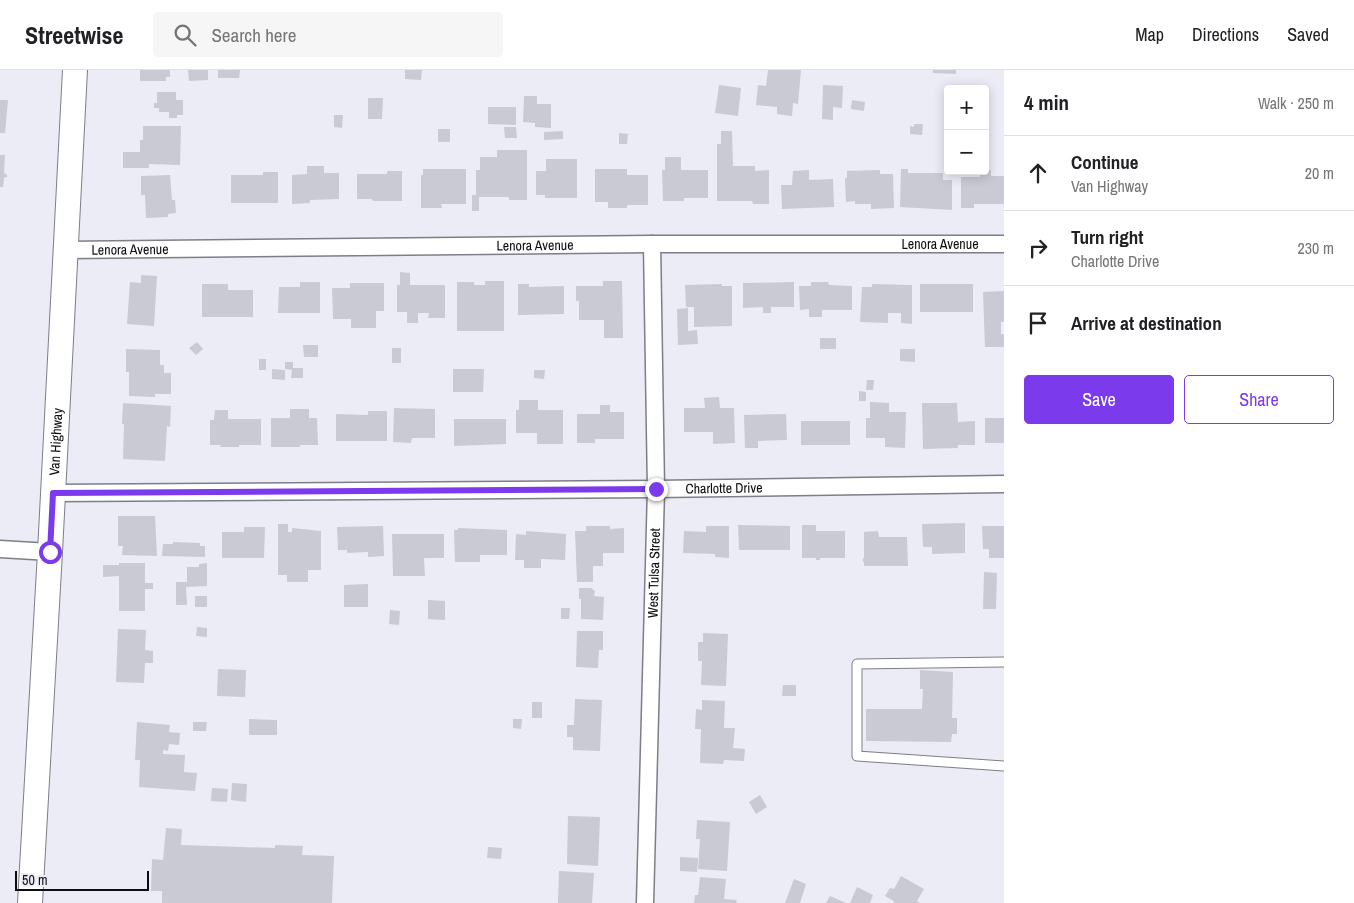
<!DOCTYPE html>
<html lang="en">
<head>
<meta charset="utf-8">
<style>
	:root { --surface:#fff; --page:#f6f6f6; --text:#202124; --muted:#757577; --line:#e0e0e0; --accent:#7c3aed }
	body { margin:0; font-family:"Archivo Narrow",sans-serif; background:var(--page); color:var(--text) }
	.controls { position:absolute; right:15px; top:15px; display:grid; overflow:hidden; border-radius:5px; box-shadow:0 2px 12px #0003 }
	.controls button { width:45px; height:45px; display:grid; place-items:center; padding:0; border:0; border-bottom:1px solid var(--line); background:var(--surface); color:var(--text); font:25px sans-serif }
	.scale { position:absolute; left:15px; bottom:12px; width:134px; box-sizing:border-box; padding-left:5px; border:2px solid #0d0d10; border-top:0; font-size:14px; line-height:18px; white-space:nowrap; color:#0d0d10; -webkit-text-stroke:4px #ebecf5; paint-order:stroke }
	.stop { position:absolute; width:15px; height:15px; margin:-11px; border:4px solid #7c3aed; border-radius:50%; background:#fff }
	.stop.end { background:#7c3aed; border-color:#fff; box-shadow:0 1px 5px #0008 }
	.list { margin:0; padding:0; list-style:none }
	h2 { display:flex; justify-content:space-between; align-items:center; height:65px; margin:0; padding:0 20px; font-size:21px }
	h2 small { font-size:16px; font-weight:400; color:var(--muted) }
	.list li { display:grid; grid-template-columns:32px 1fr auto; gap:15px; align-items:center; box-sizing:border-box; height:75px; padding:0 20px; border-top:1px solid var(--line) }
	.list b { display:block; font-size:19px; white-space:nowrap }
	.list p { margin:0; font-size:16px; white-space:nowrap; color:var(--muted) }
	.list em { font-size:16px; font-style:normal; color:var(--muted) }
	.actions { display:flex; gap:10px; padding:15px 20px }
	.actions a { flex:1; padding:11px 0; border:1px solid var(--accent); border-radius:5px; text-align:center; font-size:18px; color:var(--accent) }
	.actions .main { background:var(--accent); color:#fff }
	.icon { flex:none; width:28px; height:28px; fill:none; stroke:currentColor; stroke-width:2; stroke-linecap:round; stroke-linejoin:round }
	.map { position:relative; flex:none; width:1004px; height:833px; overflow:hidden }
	header { display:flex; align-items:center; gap:30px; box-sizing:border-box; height:70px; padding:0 25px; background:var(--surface); border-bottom:1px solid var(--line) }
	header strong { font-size:24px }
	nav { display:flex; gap:28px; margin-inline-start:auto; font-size:18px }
	.search { width:350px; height:45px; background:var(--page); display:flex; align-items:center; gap:12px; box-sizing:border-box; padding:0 18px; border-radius:5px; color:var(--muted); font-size:19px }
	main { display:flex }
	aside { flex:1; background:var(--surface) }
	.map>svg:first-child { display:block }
</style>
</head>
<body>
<header>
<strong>Streetwise</strong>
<div class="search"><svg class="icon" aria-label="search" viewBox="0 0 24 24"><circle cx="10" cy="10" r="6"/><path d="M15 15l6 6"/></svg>Search here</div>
<nav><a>Map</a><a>Directions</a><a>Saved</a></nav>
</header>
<main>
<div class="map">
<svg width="1004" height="833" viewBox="0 0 1004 833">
	<rect width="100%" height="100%" fill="#ebecf5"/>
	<path fill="#c9cad3" d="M140,0H170V7H166V11H140Z
		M188,0H208V10L189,11Z
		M218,0H240L239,8H218Z
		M405,0H422L421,10L405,9Z
		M768,0H801L798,34L793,33L792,46L777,44V37L756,35L758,15L766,16Z
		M933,0H956V4L933,3Z
		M719,15L741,18L738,46L715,43Z
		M823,15L843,16L842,38L833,37V50L822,49Z
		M157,22H176V30H183V45H177V48H169V42H159V38H154V33H157Z
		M524,26H537V34H551V58L535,57V53L523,52Z
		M368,28H383L382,49H368Z
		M0,30H8L5,63H0Z
		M852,30L865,32L864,41L851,39Z
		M488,37H516V55L488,54Z
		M334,45H343L342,58L334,57Z
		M914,54H923L922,65L910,64V56L914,57Z
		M143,56H181L180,95L149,94V98H123V82H140V70H143Z
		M504,57H516L517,68H505Z
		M438,59H450V72H438Z
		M563,61V69L544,70V62Z
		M721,61H732L733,96H755V101L769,100V134H753L752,131H717V74H721Z
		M619,63L628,64L627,74H619Z
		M497,80H527V130H509V127H479V141H472V125H476V100H480V87H497Z
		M0,85H5L4,103L7,105V107L4,108L3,117H0Z
		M665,87H681V100H708V128H684V131H663L662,100H665Z
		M546,89H577V128H545V125H536V101H546Z
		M307,96H324V103H339V129L310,130V133L292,134V105L307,104Z
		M423,99H466V134H441L442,138H421V105H423Z
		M595,99H627V105H648V135H627V138H608V132H595Z
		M901,99H908V103H943V110H952V140L900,137Z
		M809,100V110L833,109L834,137L782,139L781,115H792L793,101Z
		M880,100V104H893L894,138L871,139V134H855V131L846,132L845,108H847V101Z
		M991,100V106H1004V134H974V138H961V107H980V101Z
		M387,101H402V131H373L372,129H357V104H387Z
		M263,102H278V133H231V105H263Z
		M170,105L172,130H175L176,143L168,144V147L146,148L145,125H141V106Z
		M400,202L410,203V215H445V248H428L429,243H418V253H407V242H397V215H400Z
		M141,205L157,206L154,256L127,254L130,212L141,213Z
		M485,211H504V261H457V212H474V215H485Z
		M603,211H622L623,268H604V250H579V231H576V216H603Z
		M300,212H320V243H278L279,217H300Z
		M794,212V237H771V243H763V237L743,238V213Z
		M811,212H828L829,215L852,216V240H822V247H809V239L800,240L799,216H811Z
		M350,213H384V241H376V258H351V249H333L332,218H350Z
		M202,214H228V220H253V247H202Z
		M518,214H529V217L564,216V244L518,245Z
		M722,214V216H732V256L694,257V237H686L685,215Z
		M872,214L912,215V254L901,253V243H888V253L860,252L862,217H872Z
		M920,214H973V242H920Z
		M1004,221V252H1001V264H1004V277H985L983,222Z
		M688,238V261L697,260L698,274L678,275L677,239Z
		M820,268H836V279H820Z
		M197,272L203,279L196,285L189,278Z
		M303,275H318V287H304Z
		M392,278H401V293H392Z
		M126,279L160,280V295H164V303H171V324H155V327L129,326V302H126Z
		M900,279H915V292L900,291Z
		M259,289H266V300H259Z
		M285,292H293V298H303V308H291L292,300L285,299Z
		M272,299L285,300V310L272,309Z
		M453,299H484L483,322H453Z
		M534,300H545L544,309L534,308Z
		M867,310H874L873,320H866Z
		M859,321L866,322V331H859Z
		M719,327L720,338H734L735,373L713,374V362H684V338H705L704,328Z
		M519,330H538V340H563V374H537V363H516V340H519Z
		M870,332L889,333V342H906L905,378L885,377V368H866V348H870Z
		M123,333L171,336L170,357L167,356L165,391L123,389L124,354H122Z
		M922,333H957L958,352L975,351V375H958V378L923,379Z
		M600,335H610V342H624V369H595V373H577V344H600Z
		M394,338L435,339V368H412L411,373L393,372Z
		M290,339H309V348H317L318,375H300V377H271V348H290Z
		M215,340H228V349H261V375H239V377H220L221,375H210V350H214Z
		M368,341H387V371H336V344L368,345Z
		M786,344L787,370L758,371V378H745L744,345Z
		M985,348H1004V373H985Z
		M454,349H506V374L454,376Z
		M801,351H850V375H801Z
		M118,446H155L157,486L122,485L123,476H118Z
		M965,453V483L932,484V477H923L922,454Z
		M278,454H288V462H292V458L321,461V500H308V512H287V505H278Z
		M738,455L790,456V480H739Z
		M802,455H816V461H845V488H820V490H816V488H802Z
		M383,456L384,486L368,487V482L347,483V480H338L337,457Z
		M586,456H610V459L624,458V483H603V496H593V512H577L575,461H586Z
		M706,456H729V488L715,487V484L683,483L684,461L706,462Z
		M982,456H1004V488H989V479H983Z
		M244,457H265L264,488H222V462H244Z
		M458,458L507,460V485H480V492H455L454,460H458Z
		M526,461L566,464L565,490L541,489V498H524V490H515L516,464L526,465Z
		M878,461L879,467H907L908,496H864V492H863V488H864V462Z
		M392,464H444V488H424L425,506H393Z
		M173,472L200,473V476H205V487L162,486L163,474H173Z
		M119,493H145V513H153V519H145V541H119V506L103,507V495H119Z
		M207,493V516L186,517L187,535H176V512H187V497H199V494Z
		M984,502L997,503L996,539H983Z
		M368,514V537H344V515Z
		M579,518H591L595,521L594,526L604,527L603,550L581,549V529H579Z
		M195,526H207V537H195Z
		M428,530L445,531V550L428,549Z
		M561,538H570L569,549H561Z
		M390,540L400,541L399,555L389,554Z
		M197,557L207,558V567L196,566Z
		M118,559L146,560L145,580L153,581V593H145L144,613L116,612Z
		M577,561H603V580H599L598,598L576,597Z
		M703,563L728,564L726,616L701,615L702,591H698V572H703Z
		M218,599L246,600L245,627L217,626Z
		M920,600L953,602L952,648H957V664H952L951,672L866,671V639H922L923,619H920Z
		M783,615H796V626H782Z
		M575,629L602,630L600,681L573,680V667H567V655H574Z
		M702,630L725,631L724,658H735L733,678L745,679L744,691L724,690L723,694L700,693L701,659H695L696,639L702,640Z
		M532,632H542V648H532Z
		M249,649L277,650V665H249Z
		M513,649H522L521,659L513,658Z
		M137,652L170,655L169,662L180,663L179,675L169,674L168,681L163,680V684L185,685L184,702L197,703L195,721L139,717L140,690H135Z
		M193,652H207L206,661H193Z
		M232,713L247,714L246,732L231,730Z
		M212,718L228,719L227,732L211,731Z
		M760,725L767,737L756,744L749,732Z
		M568,746L600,747L598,796L567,794Z
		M697,750L730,752L727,801L698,799L700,769H696Z
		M166,758L182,759L181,775L275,778V775L303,776L302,785L334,786L332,833H162V821H151L152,789L163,790Z
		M488,777L502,778L501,789L487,788Z
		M680,787L698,788L697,802L680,801Z
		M559,801L594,803L592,833H558Z
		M901,806L924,819L917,831L920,833H893L894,831L885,826L890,818L894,819Z
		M700,807L726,809L724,829L737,830L736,833H694L695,825H698Z
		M794,809L806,814L800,833H785Z
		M857,817L873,825L870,833H850Z
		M830,826L846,833H826Z"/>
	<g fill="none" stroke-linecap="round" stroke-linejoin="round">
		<g stroke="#7d7e86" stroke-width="11">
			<path id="lane" d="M1004,592L857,594V686L1004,696"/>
		</g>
		<g stroke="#7d7e86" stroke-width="19">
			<g id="street">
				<path id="s1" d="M65,180L652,174H1004"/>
				<path id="s2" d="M53,423L656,419L1004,414"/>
				<path d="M0,479L50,482"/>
				<path id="s3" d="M645,833L656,419L652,174"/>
			</g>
		</g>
		<g stroke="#7d7e86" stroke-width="26">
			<g id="secondary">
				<path id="s4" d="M30,833L50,482L75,0"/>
			</g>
		</g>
		<use href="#lane" stroke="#fff" stroke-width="9"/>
		<use href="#street" stroke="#fff" stroke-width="16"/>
		<use href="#secondary" stroke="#fff" stroke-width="24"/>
	</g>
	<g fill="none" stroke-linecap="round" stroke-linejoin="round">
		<path stroke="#7c3aed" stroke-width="6" d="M50,482L53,423L656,419"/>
	</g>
	<g text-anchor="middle" stroke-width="4.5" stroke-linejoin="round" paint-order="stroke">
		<g font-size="14" fill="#0d0d10" stroke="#ebecf5">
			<text dy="5" stroke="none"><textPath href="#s1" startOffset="875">Lenora Avenue</textPath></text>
			<text dy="5" stroke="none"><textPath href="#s1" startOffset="470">Lenora Avenue</textPath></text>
			<text dy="5" stroke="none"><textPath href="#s1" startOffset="65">Lenora Avenue</textPath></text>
			<text dy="5" stroke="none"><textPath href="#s4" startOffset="462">Van Highway</textPath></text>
			<text dy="5" stroke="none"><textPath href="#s2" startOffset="671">Charlotte Drive</textPath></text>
			<text dy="5" stroke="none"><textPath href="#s3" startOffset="330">West Tulsa Street</textPath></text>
		</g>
	</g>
</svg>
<div class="controls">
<button>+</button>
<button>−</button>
</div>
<div class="scale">50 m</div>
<div class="stop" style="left:50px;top:482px"></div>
<div class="stop end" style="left:656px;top:419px"></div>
</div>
<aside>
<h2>4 min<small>Walk · 250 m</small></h2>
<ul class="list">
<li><svg class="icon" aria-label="ahead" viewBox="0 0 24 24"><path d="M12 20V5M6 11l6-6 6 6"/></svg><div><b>Continue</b><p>Van Highway</p></div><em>20 m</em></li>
<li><svg class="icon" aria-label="right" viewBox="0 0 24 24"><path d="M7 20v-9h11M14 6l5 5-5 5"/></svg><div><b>Turn right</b><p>Charlotte Drive</p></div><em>230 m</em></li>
<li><svg class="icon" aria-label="arrive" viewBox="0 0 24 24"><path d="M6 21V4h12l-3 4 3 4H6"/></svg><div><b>Arrive at destination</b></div></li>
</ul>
<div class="actions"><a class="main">Save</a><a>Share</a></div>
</aside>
</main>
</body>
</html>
